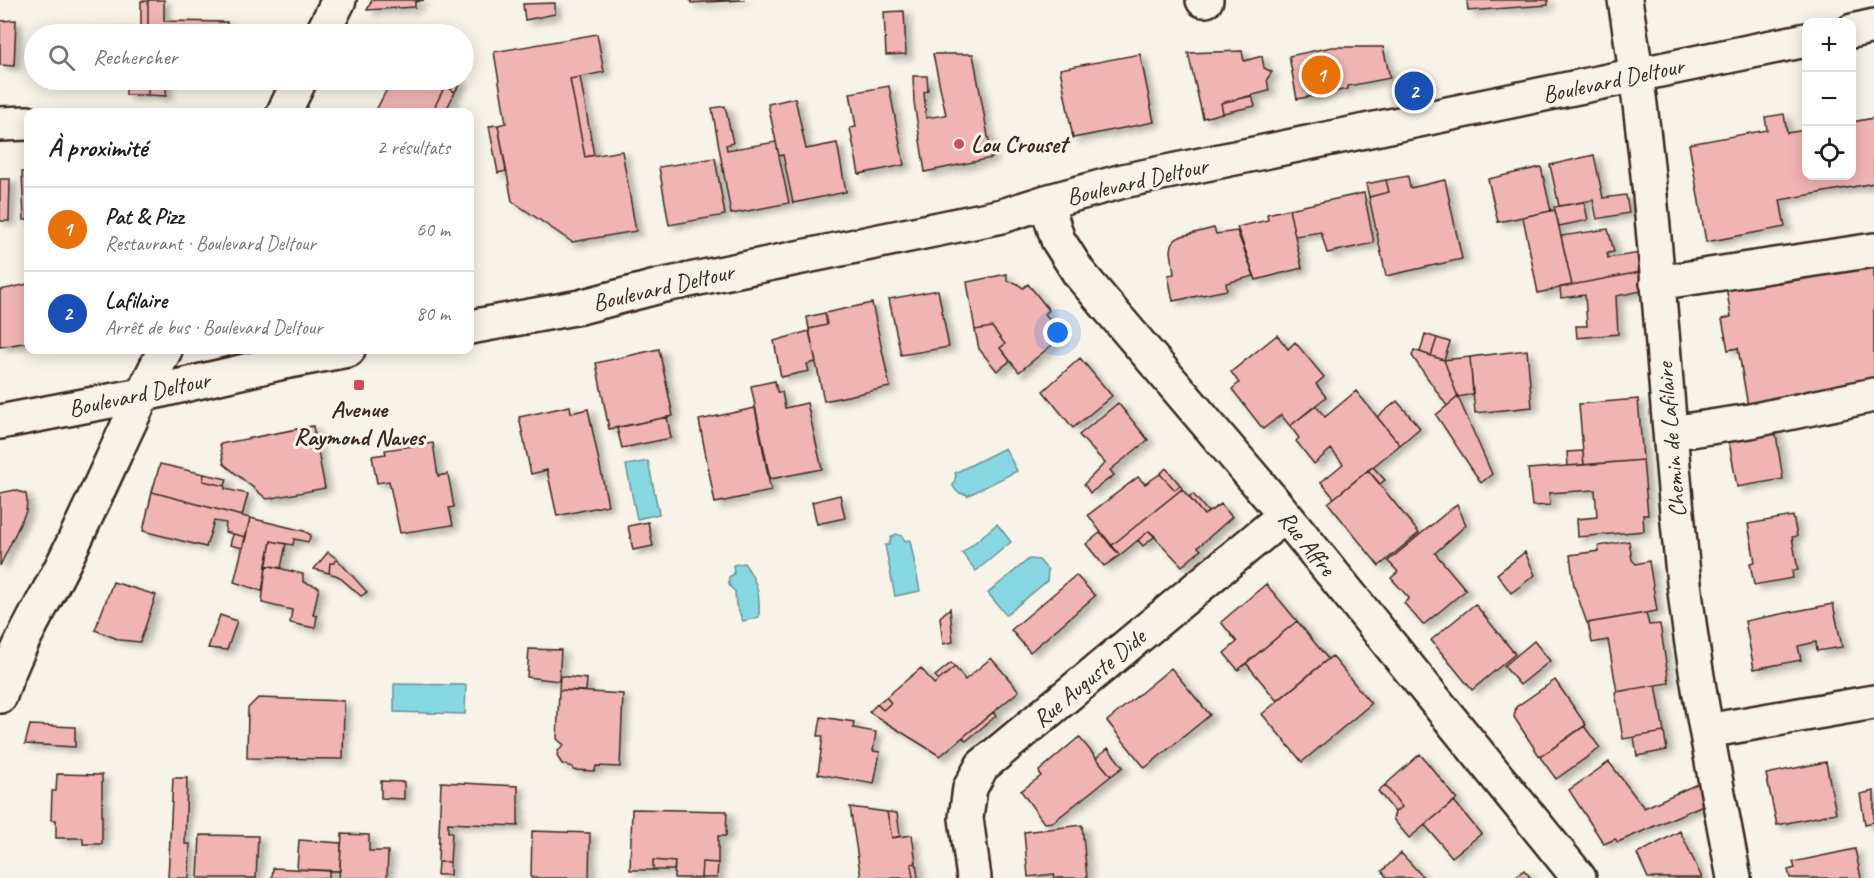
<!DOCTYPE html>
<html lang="fr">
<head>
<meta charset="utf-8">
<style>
	:root { --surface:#fff; --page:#f6f6f6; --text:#202124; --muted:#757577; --line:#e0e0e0; --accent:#d1495b }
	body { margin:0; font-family:Caveat,sans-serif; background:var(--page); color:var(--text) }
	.controls { position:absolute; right:18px; top:18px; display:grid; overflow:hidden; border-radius:12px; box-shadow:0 3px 15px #0003 }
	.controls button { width:54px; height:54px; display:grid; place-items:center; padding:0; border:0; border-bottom:2px solid var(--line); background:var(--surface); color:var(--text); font:30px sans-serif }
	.you { position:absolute; left:1058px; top:333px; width:21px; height:21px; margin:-15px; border:4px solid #fff; border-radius:50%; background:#1a73e8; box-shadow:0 0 0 9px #1a73e833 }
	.badge { display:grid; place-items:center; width:39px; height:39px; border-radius:50%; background:var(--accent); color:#fff; font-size:20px; font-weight:700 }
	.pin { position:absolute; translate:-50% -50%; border:3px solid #fff; box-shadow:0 2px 6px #0006 }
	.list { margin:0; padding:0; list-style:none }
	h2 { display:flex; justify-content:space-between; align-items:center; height:78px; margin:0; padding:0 24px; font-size:26px }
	h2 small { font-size:20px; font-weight:400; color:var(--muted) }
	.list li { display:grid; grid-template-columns:39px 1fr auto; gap:18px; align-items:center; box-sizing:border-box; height:84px; padding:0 24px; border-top:2px solid var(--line) }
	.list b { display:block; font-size:22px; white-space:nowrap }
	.list p { margin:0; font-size:20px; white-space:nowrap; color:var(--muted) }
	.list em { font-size:20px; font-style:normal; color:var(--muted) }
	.icon { flex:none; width:33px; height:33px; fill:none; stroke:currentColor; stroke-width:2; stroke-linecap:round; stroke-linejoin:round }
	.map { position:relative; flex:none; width:1874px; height:878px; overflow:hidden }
	.search { position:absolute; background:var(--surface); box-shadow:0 3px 15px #0003; left:24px; top:24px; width:450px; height:66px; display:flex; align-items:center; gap:15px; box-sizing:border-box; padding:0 21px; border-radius:33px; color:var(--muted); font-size:22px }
	.panel { position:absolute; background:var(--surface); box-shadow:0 3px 15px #0003; left:24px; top:108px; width:450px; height:246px; border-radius:12px }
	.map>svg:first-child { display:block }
</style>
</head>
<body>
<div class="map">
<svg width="1874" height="878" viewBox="0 0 1874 878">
	<defs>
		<filter id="shadow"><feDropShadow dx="6" dy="4" stdDeviation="3" flood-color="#0004"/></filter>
	</defs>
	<rect width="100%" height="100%" fill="#f7f3e8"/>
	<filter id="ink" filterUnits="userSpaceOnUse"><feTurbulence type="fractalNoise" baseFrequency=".0167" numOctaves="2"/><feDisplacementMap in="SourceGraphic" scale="12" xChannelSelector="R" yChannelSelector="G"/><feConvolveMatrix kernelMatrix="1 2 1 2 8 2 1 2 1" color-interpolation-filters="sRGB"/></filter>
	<g filter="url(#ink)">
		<path fill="#87d7e3" stroke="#699294" stroke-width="1.5" d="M1005,448L1017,471L967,496L966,494C959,494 956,492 953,486L956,476L955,473Z
			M648,461L659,514L637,519L626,465Z
			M997,524L1011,542L976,571L962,553Z
			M896,534L902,536L905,541L910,540L920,591L895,596L885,545H889L891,537Z
			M1029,559L1039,560L1048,570L1047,581L1006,615L988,593Z
			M744,563C758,583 760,593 759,617L743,621L736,605L735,591C729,587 728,585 729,577L734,574L733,565Z
			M394,684L466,685L465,714L394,712Z"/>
		<path fill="#f0b4b3" stroke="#3b2a1e" stroke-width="1.5" filter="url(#shadow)" d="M148,0H164V21L227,22L226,34H148Z
			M372,0H424L415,2V7L367,10Z
			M690,0H745L691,3Z
			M1467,0H1548V5L1468,11Z
			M141,1H148V28H141Z
			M555,3V14L525,20L523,4Z
			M904,11L906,54L886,55L884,12Z
			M16,20L14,66L0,65V21Z
			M88,27L148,28V34H88Z
			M597,34L604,72L570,79L585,157L622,151L636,231L572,242L512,201L498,125L506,123L494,52Z
			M1332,47H1383L1390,78L1348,86V89L1297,99L1289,56Z
			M1242,51L1244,61L1262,56L1264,68L1272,72L1267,79L1269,91L1221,103L1223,113L1203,118L1188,53Z
			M933,54H973L992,158L925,172L914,102L913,76H927L928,91L924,92L926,118L946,115Z
			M1140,54L1154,122L1073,138L1060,69Z
			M580,77L594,155L585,157L570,79Z
			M126,80H148V95H126Z
			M148,80H166V96L148,95Z
			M392,80H462L455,92L445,86L432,112H375Z
			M445,86L455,92L445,112H432Z
			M889,86L904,165L859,174L850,128L856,127L850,93Z
			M1252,96L1255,106L1223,113L1221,103Z
			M795,98L806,149L837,143L846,192L793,203L783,155L779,156L768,104Z
			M725,106L733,143L726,145L727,150L776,142L789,203L731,214L712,108Z
			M1784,114L1787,133L1806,130V176H1852V122L1874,118V183L1780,200L1785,227L1706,242L1689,144L1767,130L1765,117Z
			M498,125L506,171L498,173L489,126Z
			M1594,155L1603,198L1626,195L1629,213L1597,219L1593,200L1559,206L1550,165Z
			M715,158L725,215L669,225L659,167Z
			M1541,167L1551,211L1498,222L1488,179Z
			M22,172H28V220H24Z
			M1408,176L1410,188L1445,180L1462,259L1386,276L1369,197L1389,192L1386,180Z
			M0,179H10L9,221H0Z
			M1386,180L1389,192L1369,197L1366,184Z
			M1364,193L1374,243L1327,253L1321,232L1295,236L1289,209Z
			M1584,202L1588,220L1559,226L1554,207Z
			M1289,209L1302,268L1256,280L1237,227L1268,220L1267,214Z
			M1555,210L1572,285L1538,293L1523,217Z
			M1214,228L1216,234L1237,231L1254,276L1226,283L1227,290L1173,301L1168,275L1174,274L1171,251L1172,244L1176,239L1182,236Z
			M1608,229L1614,252L1607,253L1608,258L1640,253L1641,272L1572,285L1561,236Z
			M1874,257V388L1749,412L1738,348L1728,350L1722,319L1731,317L1726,286Z
			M1641,272L1642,291L1616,296L1618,334L1577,338L1576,326H1587L1585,295L1561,298L1560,287Z
			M1007,274V281L1016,283L1023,288L1028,284L1049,310L1045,314L1063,336L1019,372L1000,348L1005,344L992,327L975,330L967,282Z
			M28,284V342L0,347V290Z
			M938,290L949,347L901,355L889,299Z
			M872,303L890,387L824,401L809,329L827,325L825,313Z
			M825,313L827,325L809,329L807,317Z
			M992,327L1005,344L1000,348L1010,361L997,371L979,349L975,330Z
			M809,331L816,362L807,364L809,371L781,377L774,341Z
			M1425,334L1437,338L1431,356L1420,352Z
			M1277,335L1288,349L1295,342L1324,377L1316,384L1326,397L1290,426L1281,415L1263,429L1232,389L1239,383L1231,372Z
			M1437,338L1450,342L1444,360L1431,356Z
			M659,349L673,416L609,429L596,363Z
			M1414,350L1444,360L1458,397L1447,406L1412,356Z
			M1527,350L1532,407L1475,413L1470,357Z
			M1470,357L1473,394L1458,397L1444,360Z
			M1080,358L1112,396L1073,428L1043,391Z
			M775,381L777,392H782L785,408L807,403L822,469L770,479L751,386Z
			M1356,391L1400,445L1334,498L1321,482L1343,464L1331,449L1314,464L1296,441L1299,438L1290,426L1316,406L1325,417Z
			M1458,397L1492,474L1481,483L1436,415Z
			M1638,399L1643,460L1584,465L1579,404Z
			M1397,401L1420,428L1400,445L1377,417Z
			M1118,403L1148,440L1110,470L1114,475L1090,493L1084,484L1105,463L1079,435Z
			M570,406L571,413L588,409L608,505L557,516L547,470L531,474L519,417Z
			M755,408L771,491L715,503L699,420Z
			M667,417L671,438L622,448L617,428Z
			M313,426L325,488L267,499L224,464L220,444Z
			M1775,428L1783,479L1737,487L1728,436Z
			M433,443L438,476L448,474L454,507L449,508L453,525L400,533L389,481L377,483L372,456L386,454L385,450Z
			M1583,451L1584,465L1568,466L1567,452Z
			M1643,460L1648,515H1643L1644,531L1578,537L1577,519L1597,517L1595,490L1549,493L1550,505L1532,506L1528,469Z
			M160,464L204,474L203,481L225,486V489L248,494L242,516L152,492Z
			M1373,467L1385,480L1380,484L1368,470Z
			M1166,468L1180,485L1175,490L1160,474Z
			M1368,470L1419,533L1379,566L1328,503Z
			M204,474L227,479L225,486L203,481Z
			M1160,474L1175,490L1180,485L1182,489L1111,546L1088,515L1138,477L1145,484Z
			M1182,489L1204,515L1221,504L1232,517L1198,547L1201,550L1182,566L1149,531L1120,555L1111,546Z
			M15,490L26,494L27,501L26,511L0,566V493Z
			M152,492L250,518L246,537L225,532L226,523L214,521L206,547L143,531Z
			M1193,494L1208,512L1204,515L1189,497Z
			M840,495L845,518L817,524L812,502Z
			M1457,504L1466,525L1435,553L1466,590L1423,625L1404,603L1409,598L1391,578L1398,572L1388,561Z
			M1793,516L1797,536L1792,537L1798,570L1792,571L1793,578L1754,585L1750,563L1755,562L1748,524Z
			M250,518L304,531L311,535L308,542L294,539L293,545L271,541L262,591L234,582Z
			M648,522L653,546L633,550L628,526Z
			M1149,531L1155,536L1143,546L1138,540Z
			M1101,532L1120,555L1104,566L1086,544Z
			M233,534L246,537L243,548L230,545Z
			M271,541L286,544L281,568L266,565Z
			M1629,541L1632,560L1636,564L1649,561L1657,611L1587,623L1574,586L1570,555L1599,551L1598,546Z
			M328,552L337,559L334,563H330L329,573L314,569Z
			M1525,552L1535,575L1511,593L1497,574Z
			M337,559L367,592L361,596L338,576L329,573L330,563H334Z
			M266,565L303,574V582L319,587L313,615L317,616L315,628L290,623L292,610L262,603Z
			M1076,575L1095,596L1030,652L1011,630Z
			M113,582L156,595L140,642L120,640L95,630Z
			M1266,584L1297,621L1238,670L1224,653L1237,642L1221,622Z
			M1475,604L1515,654L1472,690L1431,640Z
			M1833,604L1842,647L1817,651L1816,642L1798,646L1801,660L1754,669L1745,621Z
			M950,608L953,642L943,644L940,617Z
			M1646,613L1649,625L1660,624L1669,683L1617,692L1608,640L1592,643L1588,623Z
			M220,615L237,621L227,650L208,648Z
			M1297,621L1328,659L1277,701L1246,663Z
			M1534,641L1550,661L1520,685L1504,666Z
			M529,649L561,650L559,681L527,677Z
			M1332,656L1371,704L1302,762L1262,714Z
			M991,658L1019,691L940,756L869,712L877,704L883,710L891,703L886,697L921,668L934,684L955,667L965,680Z
			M951,663L955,667L939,680L935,676Z
			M1171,668L1210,715L1145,768L1107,721Z
			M560,676L587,679L586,691L559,690Z
			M1555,680L1586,725L1540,757L1514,717L1516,707Z
			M1656,685L1664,732L1623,739L1615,692Z
			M559,690L623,694L620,767L596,766L595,771L573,770V767L562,764L557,756L558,751L564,745L557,739Z
			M886,697L891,703L883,710L877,704Z
			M258,698L344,701L343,759L247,758L248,708Z
			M993,712L996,716L966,741L963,737Z
			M821,717L854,722L853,728L876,732L873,751L880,752L874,784L818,774L823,736H818Z
			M30,725L75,727V747L25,744Z
			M1584,726L1600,748L1556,779L1540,757Z
			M1664,732L1667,750L1637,756L1634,737Z
			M1079,737L1111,776L1053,822L1044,823L1021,791L1041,776L1039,771Z
			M1108,748L1123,767L1111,776L1096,758Z
			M1420,754L1457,799L1409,838L1393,819L1395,812L1402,807L1385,785Z
			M1609,762L1644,808L1699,783L1703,805L1618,842L1615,839L1604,844L1569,790Z
			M1826,762L1836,813L1777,825L1766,774Z
			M57,774L102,775V844H83V838H56V820H51L52,791H56Z
			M173,778H187L185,844H190L189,878H168Z
			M381,781L404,782V799L381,798Z
			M441,782L518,786V826L448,823V832H452L450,862H438Z
			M1385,785L1402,807L1395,812L1378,791Z
			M1874,791V822L1865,824L1860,794Z
			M1454,801L1481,834L1452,857L1425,825Z
			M850,807L887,812L892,838L912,835L916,863L911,864L913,878H861Z
			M632,809L727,811L726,836H718V863L702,862L701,878H674L675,862L653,860V870H630Z
			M887,812L897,813L900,836L892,838Z
			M1082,825L1087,878H1055L1054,874L1028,877L1024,832Z
			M532,831L590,833L589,878H531Z
			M1680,831L1702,878H1648L1637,854Z
			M342,834L369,835V851H388L387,878H339Z
			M200,835L258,836L256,878H198Z
			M299,840L341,843L340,871L297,869Z
			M1855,849L1861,878H1790L1788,870L1795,868L1793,862Z
			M1401,853L1424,878H1387L1382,871Z
			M653,860L675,862L674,870H653Z
			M438,862H450V875H437Z
			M702,862L718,863L717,878H701Z
			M916,863L918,878H913L911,864Z
			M273,868L329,871V878H272Z
			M1524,870L1531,878H1514Z"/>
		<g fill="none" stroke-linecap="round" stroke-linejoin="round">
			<g stroke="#3b2a1e" stroke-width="38">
				<path id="minor" d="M1203,0H1206
					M1625,0C1657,193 1663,388 1684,583C1695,682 1716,780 1734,878
					M1852,31L1874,26
					M322,34L339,0
					M284,112L300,80
					M0,124L28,123
					M1046,202L1058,240L1079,273L1285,515L1579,878
					M1657,283L1874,250
					M470,327L580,307L660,286L1002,216L1046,202L1123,181L1806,40
					M0,422L141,395L284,362L348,350
					M1671,433L1750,421L1874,395
					M0,696C15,647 45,602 67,556C101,487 130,417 165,350
					M1707,731L1874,702
					M974,878L966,818L970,788L982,766L1285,515"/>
			</g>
			<use href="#minor" stroke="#f7f3e8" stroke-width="33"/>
		</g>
	</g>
	<g fill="#d1495b" stroke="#f7f3e8" stroke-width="2">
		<circle cx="959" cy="144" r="6"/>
		<rect x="353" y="379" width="12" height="12" rx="3"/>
	</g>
	<g text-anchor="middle" stroke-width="6" stroke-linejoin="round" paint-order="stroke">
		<g font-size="24" fill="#3b2a1e" stroke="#f7f3e8">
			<text transform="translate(1613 80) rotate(-12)" y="8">Boulevard Deltour</text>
			<text transform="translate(1137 181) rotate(-13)" y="8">Boulevard Deltour</text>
			<text transform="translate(663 287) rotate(-13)" y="8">Boulevard Deltour</text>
			<text transform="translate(139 394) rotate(-12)" y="8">Boulevard Deltour</text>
			<text transform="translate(1671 440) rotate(-95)" y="8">Chemin de Lafilaire</text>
			<text transform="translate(1307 543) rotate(51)" y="8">Rue Affre</text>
			<text transform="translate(1089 678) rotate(-40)" y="8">Rue Auguste Dide</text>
		</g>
		<g font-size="24" font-weight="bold" fill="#3b2a1e" stroke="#f7f3e8" text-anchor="start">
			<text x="971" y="152">Lou Crouset</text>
			<text x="359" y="417" text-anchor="middle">Avenue<tspan x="359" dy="28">Raymond Naves</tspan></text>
		</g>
	</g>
</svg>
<div class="controls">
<button>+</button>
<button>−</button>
<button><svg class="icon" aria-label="locate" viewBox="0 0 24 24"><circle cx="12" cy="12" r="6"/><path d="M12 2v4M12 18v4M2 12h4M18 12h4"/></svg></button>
</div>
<div class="you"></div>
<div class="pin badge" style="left:1321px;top:75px;background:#e8710a">1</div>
<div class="pin badge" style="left:1414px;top:91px;background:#1a4fb4">2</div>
<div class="search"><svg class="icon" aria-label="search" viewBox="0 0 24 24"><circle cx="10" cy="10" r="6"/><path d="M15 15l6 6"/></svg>Rechercher</div>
<section class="panel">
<h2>À proximité<small>2 résultats</small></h2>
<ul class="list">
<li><span class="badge" style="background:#e8710a">1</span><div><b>Pat &amp; Pizz</b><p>Restaurant · Boulevard Deltour</p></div><em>60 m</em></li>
<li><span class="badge" style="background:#1a4fb4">2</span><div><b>Lafilaire</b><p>Arrêt de bus · Boulevard Deltour</p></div><em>80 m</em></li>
</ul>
</section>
</div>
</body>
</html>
